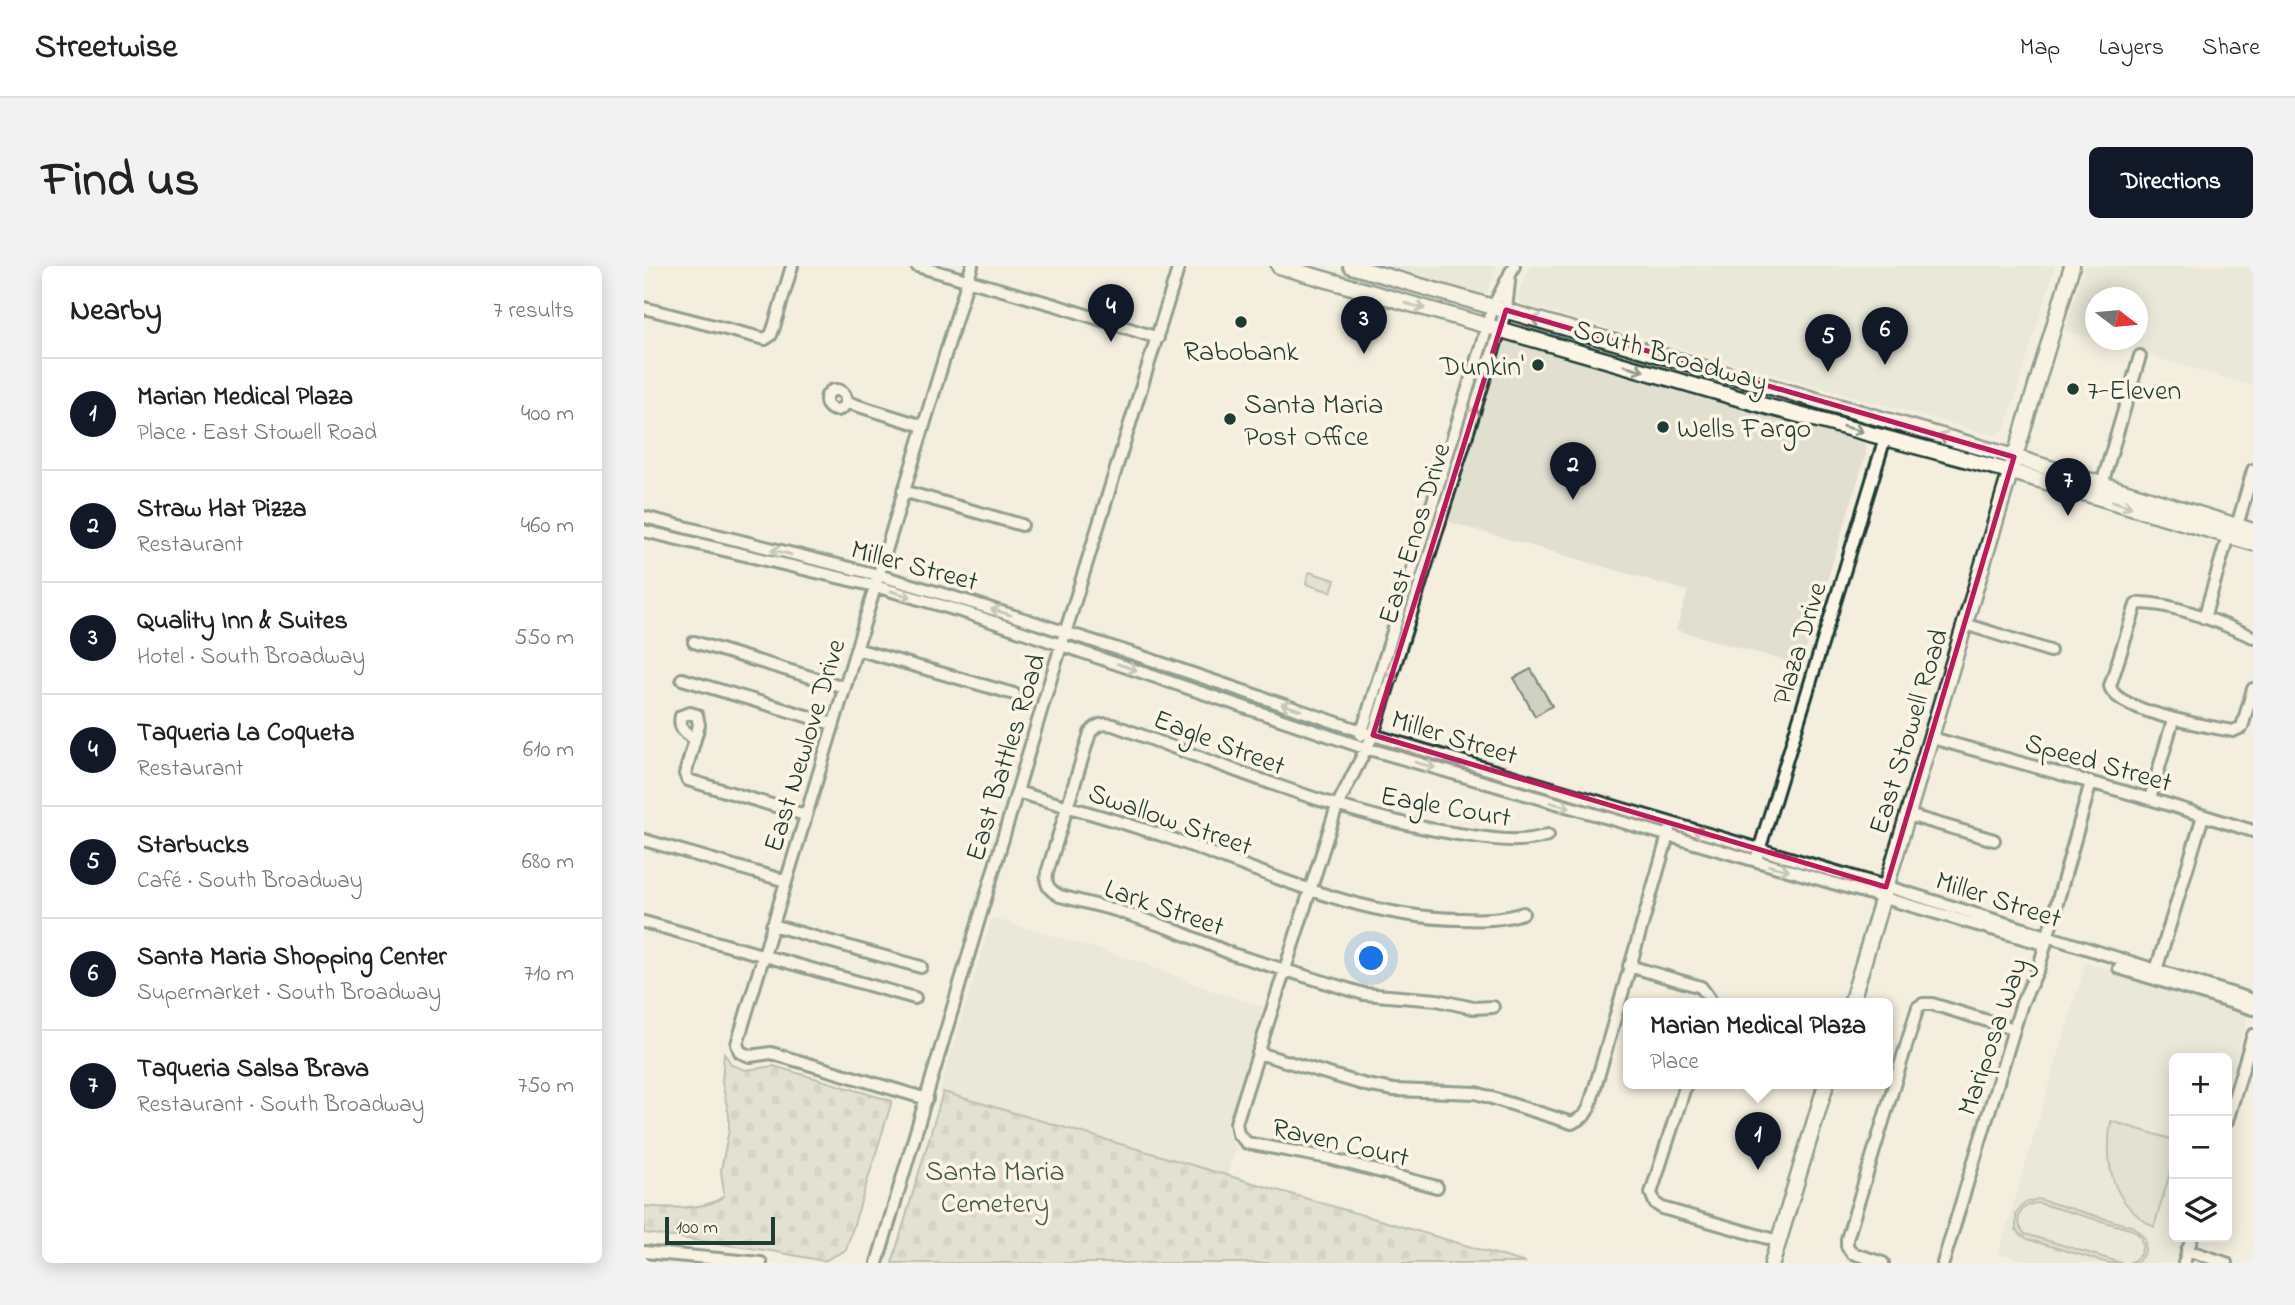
<!DOCTYPE html>
<html lang="en">
<head>
<meta charset="utf-8">
<style>
	:root { --surface:#fff; --page:#f2f2f2; --text:#222; --muted:#767676; --line:#e0e0e0; --accent:#111827 }
	body { margin:0; font-family:"Indie Flower",sans-serif; background:var(--page); color:var(--text) }
	.controls { position:absolute; right:21px; bottom:21px; display:grid; overflow:hidden; border-radius:10px; box-shadow:0 4px 18px #0003 }
	.controls button { width:63px; height:63px; display:grid; place-items:center; padding:0; border:0; border-bottom:2px solid var(--line); background:var(--surface); color:var(--text); font:35px sans-serif }
	.compass { position:absolute; left:1441px; top:21px; width:63px; height:63px; border-radius:50%; background:var(--surface); box-shadow:0 4px 18px #0003; rotate:106deg }
	.scale { position:absolute; left:21px; bottom:18px; width:110px; box-sizing:border-box; padding-left:7px; border:4px solid #1f3d34; border-top:0; font-size:19px; line-height:24px; white-space:nowrap; color:#1f3d34; -webkit-text-stroke:5px #fcf5e5; paint-order:stroke }
	.you { position:absolute; left:728px; top:693px; width:24px; height:24px; margin:-18px; border:5px solid #fff; border-radius:50%; background:#1a73e8; box-shadow:0 0 0 10px #1a73e833 }
	.badge { display:grid; place-items:center; width:46px; height:46px; border-radius:50%; background:var(--accent); color:#fff; font-size:23px; font-weight:700 }
	.pin { position:absolute; translate:-50% -58px; filter:drop-shadow(0 2px 4px #0008) }
	.pin::after { content:''; position:absolute; top:37px; width:24px; height:21px; background:inherit; clip-path:polygon(0 0,100% 0,50% 100%) }
	.popup { position:absolute; left:979px; top:732px; width:270px; height:91px; box-sizing:border-box; display:grid; place-content:center; border-radius:10px; background:var(--surface); filter:drop-shadow(0 2px 5px #0005); font-size:23px; white-space:nowrap; color:var(--muted) }
	.popup b { font-size:26px; color:var(--text) }
	.popup::after { content:''; position:absolute; left:50%; top:100%; margin-left:-14px; border:14px solid transparent; border-top-color:var(--surface) }
	.list { margin:0; padding:0; list-style:none }
	h2 { display:flex; justify-content:space-between; align-items:center; height:91px; margin:0; padding:0 28px; font-size:30px }
	h2 small { font-size:23px; font-weight:400; color:var(--muted) }
	.list li { display:grid; grid-template-columns:46px 1fr auto; gap:21px; align-items:center; box-sizing:border-box; height:112px; padding:0 28px; border-top:2px solid var(--line) }
	.list b { display:block; font-size:26px; white-space:nowrap }
	.list p { margin:0; font-size:23px; white-space:nowrap; color:var(--muted) }
	.list em { font-size:23px; font-style:normal; color:var(--muted) }
	.icon { flex:none; width:38px; height:38px; fill:none; stroke:currentColor; stroke-width:2; stroke-linecap:round; stroke-linejoin:round }
	.map { position:relative; flex:none; width:1609px; height:997px; overflow:hidden; border-radius:10px }
	header { display:flex; align-items:center; gap:42px; box-sizing:border-box; height:98px; padding:0 35px; background:var(--surface); border-bottom:2px solid var(--line) }
	header strong { font-size:33px }
	nav { display:flex; gap:38px; margin-inline-start:auto; font-size:24px }
	.intro { display:flex; align-items:center; justify-content:space-between; box-sizing:border-box; height:168px; padding:0 42px }
	h1 { margin:0; font-size:49px }
	.button { padding:18px 32px; border-radius:10px; background:var(--accent); color:#fff; font-size:24px; font-weight:700 }
	main { display:flex; gap:42px; padding:0 42px }
	aside { flex:1; background:var(--surface); border-radius:10px; box-shadow:0 4px 18px #0003 }
	.map>svg:first-child { display:block }
</style>
</head>
<body>
<header>
<strong>Streetwise</strong>
<nav><a>Map</a><a>Layers</a><a>Share</a></nav>
</header>
<div class="intro"><h1>Find us</h1><a class="button">Directions</a></div>
<main>
<aside>
<h2>Nearby<small>7 results</small></h2>
<ul class="list">
<li><span class="badge">1</span><div><b>Marian Medical Plaza</b><p>Place · East Stowell Road</p></div><em>400 m</em></li>
<li><span class="badge">2</span><div><b>Straw Hat Pizza</b><p>Restaurant</p></div><em>460 m</em></li>
<li><span class="badge">3</span><div><b>Quality Inn &amp; Suites</b><p>Hotel · South Broadway</p></div><em>550 m</em></li>
<li><span class="badge">4</span><div><b>Taqueria La Coqueta</b><p>Restaurant</p></div><em>610 m</em></li>
<li><span class="badge">5</span><div><b>Starbucks</b><p>Café · South Broadway</p></div><em>680 m</em></li>
<li><span class="badge">6</span><div><b>Santa Maria Shopping Center</b><p>Supermarket · South Broadway</p></div><em>710 m</em></li>
<li><span class="badge">7</span><div><b>Taqueria Salsa Brava</b><p>Restaurant · South Broadway</p></div><em>750 m</em></li>
</ul>
</aside>
<div class="map">
<svg width="1609" height="997" viewBox="0 0 1609 997">
	<defs>
		<pattern id="cemetery-stones" width="16" height="16" patternUnits="userSpaceOnUse" patternTransform="scale(1.75)"><rect width="16" height="16" fill="#d0d1c2"/><path d="M2 7V4a2 2 0 0 1 4 0v3zM10 15v-3a2 2 0 0 1 4 0v3z" fill="#b2b4a7"/></pattern>
	</defs>
	<rect width="100%" height="100%" fill="#f3eede"/>
	<filter id="ink" filterUnits="userSpaceOnUse"><feTurbulence type="fractalNoise" baseFrequency=".0143" numOctaves="2"/><feDisplacementMap in="SourceGraphic" scale="14" xChannelSelector="R" yChannelSelector="G"/><feConvolveMatrix kernelMatrix="1 2 1 2 8 2 1 2 1" color-interpolation-filters="sRGB"/></filter>
	<g filter="url(#ink)">
		<path fill="#e1dfd0" d="M743,0H853L844,25L839,27Z
			M887,0H1411L1362,160L1355,168H1345L876,37L874,32L876,23Z
			M1441,0H1609V120L1452,74H1493V32H1451V73L1421,64Z
			M862,75H867L1220,177L1222,188L1157,399L1032,364L1044,325L805,256L856,83Z
			M348,652L490,694L563,723L621,742L582,860L585,873L592,881L583,909L296,825Z
			M1442,697L1603,747L1604,750L1583,824V792H1530V971H1539L1531,997H1390L1355,987Z"/>
		<path fill="url(#cemetery-stones)" stroke="#78877b" stroke-width="2" d="M80,787L88,799L101,804L130,800L248,835L202,984L180,995L127,985L0,967V940C20,942 66,945 80,929L77,904L85,864V849L78,817Z
			M299,826L882,997H248Z"/>
		<path fill="#d0d1c2" stroke="#78877b" stroke-width="2" d="M665,306L691,314L687,326L662,318Z
			M887,403L908,440L891,450L870,412Z
			M1467,855L1530,874V893L1510,961C1468,937 1460,901 1467,855Z
			M1394,933L1490,961L1501,973V986L1493,997H1485C1501,990 1503,974 1489,964L1394,937C1375,938 1369,955 1381,968L1478,997H1464L1386,974L1377,969L1372,963V948L1380,937Z"/>
		<g fill="none" stroke-linecap="round" stroke-linejoin="round">
			<g stroke="#1f3d34" stroke-width="16">
				<path id="minor" d="M273,0L411,39L514,72
					M0,42L121,73L127,69L130,61L148,0
					M182 134a10 10 0 1 1 20 0a10 10 0 1 1-20 0Z
					M202,136L279,160
					M259,225L378,259
					M1456,225L1496,90
					M0,251L234,309L329,337L496,390L729,469L1254,624L1609,734
					M0,265L231,320L323,347L715,480L1396,677
					M1560,352L1584,270L1593,260L1609,204
					M1321,358L1406,385
					M1609,371C1577,357 1530,337 1495,337L1492,339L1466,420C1470,445 1566,461 1589,465L1598,461L1609,423
					M50,376L200,421
					M212,383L370,428
					M38,413L189,458
					M717,469L849,41L870,0
					M1288,472L1506,533L1609,565
					M50,473C41,466 34,462 37,450L46,447L53,449L55,459L41,508L44,514L161,549
					M373,526C424,541 476,555 526,572C620,605 714,652 816,653C838,654 858,654 879,647
					M1506,533L1529,454
					M1264,549L1350,574
					M0,574L142,615
					M1113,591L1241,172
					M0,656L271,732
					M128,659L277,701
					M985,700L1057,721L1065,732V738
					M1475,702L1609,743
					M1510,711L1559,550
					M849,741L829,742L793,734L720,728L588,688L528,663L471,644L416,630C405,624 401,619 403,607L446,467C453,458 459,457 469,459C583,500 694,549 814,568C844,572 874,579 904,569
					M614,787L722,819L750,824L832,827L928,857L940,850L945,842L1025,566
					M1042,818L1007,927L1011,937L1018,942L1134,975
					M283,833L127,787L106,790L96,786L93,778L328,0
					M1583,855L1609,769
					M793,921L685,892L603,877L594,868L592,857L693,540L729,469L862,44L866,7
					M1543,984L1582,997
					M0,986L117,997
					M233,997L399,438L535,0
					M1239,997L1208,987L1203,980V973L1274,741L1279,738H1288L1370,763
					M1299,997L1378,737L1395,701L1447,516
					M1540,997L1548,971"/>
			</g>
			<g stroke="#1f3d34" stroke-width="19">
				<path id="major" d="M635,0L1125,141L1365,205L1609,277
					M707,0L1370,191L1609,265
					M1207,738L1428,0
					M1128,997L1182,818"/>
			</g>
			<use href="#minor" stroke="#fcf5e5" stroke-width="10"/>
			<use href="#major" stroke="#fcf5e5" stroke-width="14"/>
		</g>
		<defs><path id="oneway-shaft" d="M-6 0H5M1.5-3L5.5 0L1.5 3" fill="none" stroke-width="1.6" stroke-linecap="round" stroke-linejoin="round" transform="scale(1.75)"/></defs>
		<g stroke="#8e998c">
			<use href="#oneway-shaft" transform="translate(771 40) rotate(16)"/>
			<use href="#oneway-shaft" transform="translate(897 55) rotate(-164)"/>
			<use href="#oneway-shaft" transform="translate(990 102) rotate(16)"/>
			<use href="#oneway-shaft" transform="translate(829 150) rotate(-72)"/>
			<use href="#oneway-shaft" transform="translate(1209 163) rotate(15)"/>
			<use href="#oneway-shaft" transform="translate(1304 172) rotate(-164)"/>
			<use href="#oneway-shaft" transform="translate(1478 238) rotate(17)"/>
			<use href="#oneway-shaft" transform="translate(137 286) rotate(-166)"/>
			<use href="#oneway-shaft" transform="translate(257 328) rotate(17)"/>
			<use href="#oneway-shaft" transform="translate(357 346) rotate(-163)"/>
			<use href="#oneway-shaft" transform="translate(483 401) rotate(19)"/>
			<use href="#oneway-shaft" transform="translate(747 414) rotate(-73)"/>
			<use href="#oneway-shaft" transform="translate(647 441) rotate(-161)"/>
			<use href="#oneway-shaft" transform="translate(781 499) rotate(16)"/>
			<use href="#oneway-shaft" transform="translate(916 539) rotate(16)"/>
			<use href="#oneway-shaft" transform="translate(1059 567) rotate(-163)"/>
			<use href="#oneway-shaft" transform="translate(1135 602) rotate(15)"/>
		</g>
	</g>
	<path d="M0 0H1609V997H0ZM862,44L1370,191L1242,621L729,469Z" fill="#f3eede" fill-opacity=".55" fill-rule="evenodd"/>
	<path fill="none" stroke="#c2185b" stroke-width="5" stroke-linejoin="round" d="M862,44L1370,191L1242,621L729,469Z"/>
	<g fill="#1f3d34" stroke="#fcf5e5" stroke-width="2.5">
		<circle cx="597" cy="56" r="7"/>
		<circle cx="894" cy="99" r="7"/>
		<circle cx="1429" cy="123" r="7"/>
		<circle cx="586" cy="153" r="7"/>
		<circle cx="1019" cy="161" r="7"/>
	</g>
	<g text-anchor="middle" stroke-width="7" stroke-linejoin="round" paint-order="stroke">
		<g font-size="28" fill="#1f3d34" stroke="#fcf5e5" text-anchor="start">
			<text x="597" y="94" text-anchor="middle">Rabobank</text>
			<text x="880" y="109" text-anchor="end">Dunkin'</text>
			<text x="1443" y="133">7-Eleven</text>
			<text x="600" y="147">Santa Maria<tspan x="600" dy="32">Post Office</tspan></text>
			<text x="1033" y="171">Wells Fargo</text>
		</g>
		<g font-size="28" fill="#1f3d34" stroke="#fcf5e5">
			<text transform="translate(1027 88) rotate(16)" y="10">South Broadway</text>
			<text transform="translate(769 267) rotate(-73)" y="10">East Enos Drive</text>
			<text transform="translate(271 298) rotate(15)" y="10">Miller Street</text>
			<text transform="translate(1154 377) rotate(-73)" y="10">Plaza Drive</text>
			<text transform="translate(1263 465) rotate(-73)" y="10">East Stowell Road</text>
			<text transform="translate(811 470) rotate(17)" y="10">Miller Street</text>
			<text transform="translate(576 475) rotate(21)" y="10">Eagle Street</text>
			<text transform="translate(159 479) rotate(-73)" y="10">East Newlove Drive</text>
			<text transform="translate(360 491) rotate(-73)" y="10">East Battles Road</text>
			<text transform="translate(1455 495) rotate(16)" y="10">Speed Street</text>
			<text transform="translate(802 539) rotate(10)" y="10">Eagle Court</text>
			<text transform="translate(527 552) rotate(19)" y="10">Swallow Street</text>
			<text transform="translate(1355 632) rotate(18)" y="10">Miller Street</text>
			<text transform="translate(521 640) rotate(19)" y="10">Lark Street</text>
			<text transform="translate(1347 770) rotate(-71)" y="10">Mariposa Way</text>
			<text transform="translate(697 875) rotate(13)" y="10">Raven Court</text>
		</g>
		<g font-size="28" fill="#425b50" stroke="#fcf5e5">
			<text x="351" y="914">Santa Maria<tspan x="351" dy="32">Cemetery</tspan></text>
		</g>
	</g>
</svg>
<div class="controls">
<button>+</button>
<button>−</button>
<button><svg class="icon" aria-label="layers" viewBox="0 0 24 24"><path d="M12 4l9 5-9 5-9-5zM3 14l9 5 9-5"/></svg></button>
</div>
<svg class="compass" viewBox="-18 -18 36 36"><path d="M0-13l5 13h-10z" fill="#e53935"/><path d="M0 13l5-13h-10z" fill="#767676"/></svg>
<div class="scale">100 m</div>
<div class="you"></div>
<div class="pin badge" style="left:1114px;top:904px">1</div>
<div class="popup"><b>Marian Medical Plaza</b>Place</div>
<div class="pin badge" style="left:929px;top:234px">2</div>
<div class="pin badge" style="left:720px;top:88px">3</div>
<div class="pin badge" style="left:467px;top:76px">4</div>
<div class="pin badge" style="left:1184px;top:106px">5</div>
<div class="pin badge" style="left:1241px;top:99px">6</div>
<div class="pin badge" style="left:1424px;top:250px">7</div>
</div>
</main>
</body>
</html>
